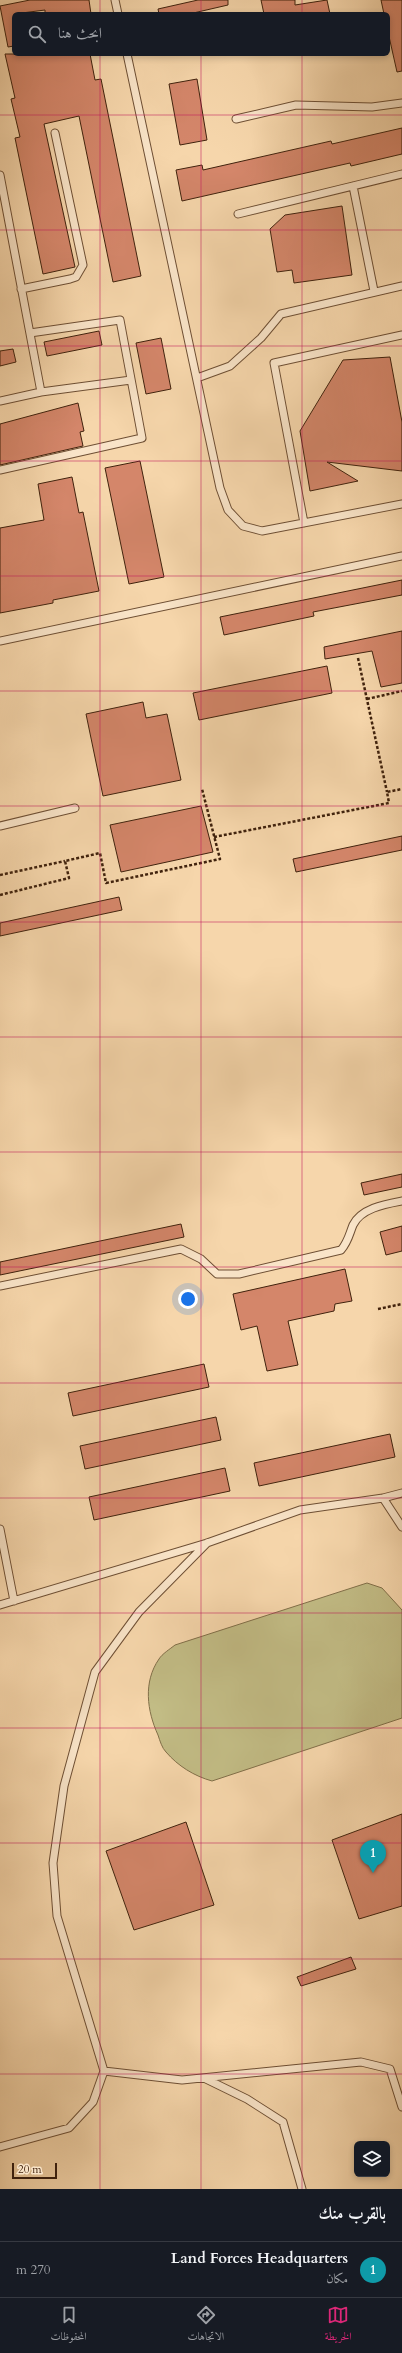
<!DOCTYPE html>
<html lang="ar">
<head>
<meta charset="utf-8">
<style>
	:root { --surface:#171b24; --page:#20242c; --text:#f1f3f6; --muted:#9ea1a6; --line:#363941; --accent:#db2777 }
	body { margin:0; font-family:Cardo,Amiri,serif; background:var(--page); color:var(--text); direction:rtl }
	.controls { position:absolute; right:12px; bottom:12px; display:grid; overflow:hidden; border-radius:6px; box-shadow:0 2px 6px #0003 }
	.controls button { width:36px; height:36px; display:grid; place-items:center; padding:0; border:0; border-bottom:1px solid var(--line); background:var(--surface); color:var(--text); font:20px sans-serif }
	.scale { position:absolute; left:12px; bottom:10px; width:45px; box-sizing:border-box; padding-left:4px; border:2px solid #40220d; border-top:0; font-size:11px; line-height:14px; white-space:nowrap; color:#40220d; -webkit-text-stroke:3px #f9e4c8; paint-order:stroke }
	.you { position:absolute; left:188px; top:1299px; width:14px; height:14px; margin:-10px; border:3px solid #fff; border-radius:50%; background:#1a73e8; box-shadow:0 0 0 6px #1a73e833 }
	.badge { display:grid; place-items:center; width:26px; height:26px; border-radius:50%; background:var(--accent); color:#fff; font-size:13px; font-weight:700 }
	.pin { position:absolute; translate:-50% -33px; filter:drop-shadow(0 1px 2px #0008) }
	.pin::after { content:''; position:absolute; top:21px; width:14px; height:12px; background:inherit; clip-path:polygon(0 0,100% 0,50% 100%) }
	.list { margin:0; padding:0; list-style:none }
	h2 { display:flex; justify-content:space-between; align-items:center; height:52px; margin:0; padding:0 16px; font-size:17px }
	h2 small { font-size:13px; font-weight:400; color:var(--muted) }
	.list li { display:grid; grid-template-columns:26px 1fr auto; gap:12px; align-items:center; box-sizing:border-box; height:56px; padding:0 16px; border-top:1px solid var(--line) }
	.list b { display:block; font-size:15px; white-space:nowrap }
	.list p { margin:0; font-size:13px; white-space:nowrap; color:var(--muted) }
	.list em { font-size:13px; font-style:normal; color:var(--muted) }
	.icon { flex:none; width:22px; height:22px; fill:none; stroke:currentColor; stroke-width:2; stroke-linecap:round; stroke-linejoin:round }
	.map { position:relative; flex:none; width:402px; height:2189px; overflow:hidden; direction:ltr }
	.search { position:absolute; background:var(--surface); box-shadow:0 2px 6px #0003; left:12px; right:12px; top:12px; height:44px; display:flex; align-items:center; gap:10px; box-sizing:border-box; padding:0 14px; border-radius:6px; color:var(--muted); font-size:15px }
	.sheet { height:108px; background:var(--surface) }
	nav { display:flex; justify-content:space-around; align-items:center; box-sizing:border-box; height:56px; border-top:1px solid var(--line); background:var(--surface); font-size:11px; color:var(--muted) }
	nav a { display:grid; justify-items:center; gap:2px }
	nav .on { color:var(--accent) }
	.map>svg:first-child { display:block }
</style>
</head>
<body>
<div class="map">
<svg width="402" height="2189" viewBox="0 0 402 2189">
	<rect width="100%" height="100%" fill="#f6d6ab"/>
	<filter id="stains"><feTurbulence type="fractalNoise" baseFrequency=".005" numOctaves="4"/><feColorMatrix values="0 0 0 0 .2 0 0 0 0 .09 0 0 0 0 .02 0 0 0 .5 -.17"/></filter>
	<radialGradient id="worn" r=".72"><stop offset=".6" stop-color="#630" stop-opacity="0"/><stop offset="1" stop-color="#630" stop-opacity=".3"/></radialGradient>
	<path fill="#c2bc85" stroke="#816f49" d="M367,1583L382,1588L402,1610V1718L212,1781C194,1776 178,1766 166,1752C162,1748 160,1741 158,1735C147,1711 143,1682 159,1659C162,1654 170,1649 175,1645Z"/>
	<path fill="#d4866a" stroke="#40220d" d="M30,0H89L91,14H45V10L14,14V46L8,47L0,6Z
		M198,0H228V5L189,14H159L158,9Z
		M261,0H295V5L327,0L330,14H264Z
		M381,0H402V71L397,72L388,32V14H384Z
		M5,54H90L95,80L101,79L141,276L113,282L79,116L44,124L75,267L43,274L15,138L20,137L11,99L15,98Z
		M197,79L207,140L180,145L169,84Z
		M402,128V154L351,166L350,163L182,201L176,170L202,165L203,170L331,141L332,144Z
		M342,206L352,275L294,283L292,270L277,272L270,229L285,215Z
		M99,331L102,345L47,356L44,342Z
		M161,338L171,389L146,394L136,343Z
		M13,349L16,362L0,366V351Z
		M390,357L402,422V471L327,462L358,481L310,491L300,431L343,360Z
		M78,403L84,431L80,432L83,446L0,465V424Z
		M140,461L164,577L129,584L105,468Z
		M72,477L79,513L83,512L99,591L53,600V603L0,613V528L44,520L38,484Z
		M402,580V595L313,612L314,616L224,635L220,617Z
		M402,631V683L381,687L372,651L325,659L324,647Z
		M327,666L332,693L199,720L193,693Z
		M143,702L146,718L167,714L181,780L103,796L86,714Z
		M201,806L213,852L121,872L110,825Z
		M402,836V850L296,872L293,859Z
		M119,897L122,910L0,936V923Z
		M402,1174V1187L364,1195L361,1183Z
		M181,1224L184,1237L0,1275V1262Z
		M402,1226V1251L386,1255L380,1232Z
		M345,1269L352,1301L335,1304L334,1311L288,1321L298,1365L267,1371L257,1326L241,1330L233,1294Z
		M204,1364L209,1387L73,1416L68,1393Z
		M216,1417L221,1440L85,1469L80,1446Z
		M390,1434L395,1457L259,1486L254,1463Z
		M225,1468L230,1491L94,1520L89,1497Z
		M402,1814V1906L359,1919L332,1840Z
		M186,1822L214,1905L134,1930L106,1851Z
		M351,1957L356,1969L301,1986L297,1977Z"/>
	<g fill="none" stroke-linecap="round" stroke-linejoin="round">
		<g stroke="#6e4f34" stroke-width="9">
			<path id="service" d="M115,0L118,14
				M127,54L220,488L228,510L243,526L262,531L402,504
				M236,119L296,105L372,107L402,103
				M0,175L41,392
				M353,186L374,291
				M238,214L402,174
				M21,289L70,279L76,277L83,265L55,133
				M197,378L230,366L261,338L281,314L402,286
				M0,401L41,392L131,380
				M0,470L142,438L120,320L30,333
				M304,523L274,363L402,335
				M0,641L402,556
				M0,826L75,808
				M0,1286L181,1249L201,1259L217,1274H239L341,1250C348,1242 349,1235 353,1225C361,1208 386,1204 402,1201
				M383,1498L402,1527
				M0,1529L14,1601
				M0,1605L207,1543L300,1510L383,1498L402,1493
				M104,2071L182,2080L361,2062L390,2069L402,2107
				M206,2079L247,2099L283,2122L302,2189
				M0,2147L69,2128L93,2102L104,2071L57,1916L53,1863L64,1786L95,1672L139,1612L207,1543"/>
		</g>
		<path stroke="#40220d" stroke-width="2.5" stroke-dasharray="3 2" stroke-linecap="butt" d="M358,658L387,792
			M367,699L402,691
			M214,837L389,803L387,792L402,789
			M0,875L65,861
			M0,895L69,878L65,861L100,853L106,883L220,859L202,789
			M378,1309L402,1304"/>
		<use href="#service" stroke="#f9e4c8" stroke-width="7"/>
	</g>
	<path fill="none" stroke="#c2185b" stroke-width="1" stroke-opacity="0.55" d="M100,0V14M201,0V14M302,0V14M100,54V2189M201,54V2189M302,54V2189M0,115H402M0,230H402M0,346H402M0,461H402M0,576H402M0,691H402M0,806H402M0,922H402M0,1037H402M0,1152H402M0,1267H402M0,1383H402M0,1498H402M0,1613H402M0,1728H402M0,1843H402M0,1959H402M0,2074H402"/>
	<rect width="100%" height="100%" filter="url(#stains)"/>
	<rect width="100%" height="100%" fill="url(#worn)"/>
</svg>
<div class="controls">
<button><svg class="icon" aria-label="layers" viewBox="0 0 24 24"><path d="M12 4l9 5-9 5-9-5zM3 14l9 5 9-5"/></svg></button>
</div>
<div class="scale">20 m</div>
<div class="you"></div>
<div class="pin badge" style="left:373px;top:1873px;background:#0f9aa8">1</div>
<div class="search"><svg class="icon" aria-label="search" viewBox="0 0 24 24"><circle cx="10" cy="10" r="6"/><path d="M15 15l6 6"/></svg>ابحث هنا</div>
</div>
<section class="sheet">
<h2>بالقرب منك<small></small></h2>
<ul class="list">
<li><span class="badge" style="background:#0f9aa8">1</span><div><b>Land Forces Headquarters</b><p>مكان</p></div><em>270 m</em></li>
</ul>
</section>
<nav>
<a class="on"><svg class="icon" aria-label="map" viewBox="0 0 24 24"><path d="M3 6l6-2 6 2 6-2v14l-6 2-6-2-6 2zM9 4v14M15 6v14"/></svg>الخريطة</a>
<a><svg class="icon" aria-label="directions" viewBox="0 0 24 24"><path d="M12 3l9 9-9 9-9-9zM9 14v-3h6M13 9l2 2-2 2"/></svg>الاتجاهات</a>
<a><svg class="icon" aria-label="saved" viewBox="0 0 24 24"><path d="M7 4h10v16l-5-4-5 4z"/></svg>المحفوظات</a>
</nav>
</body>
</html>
